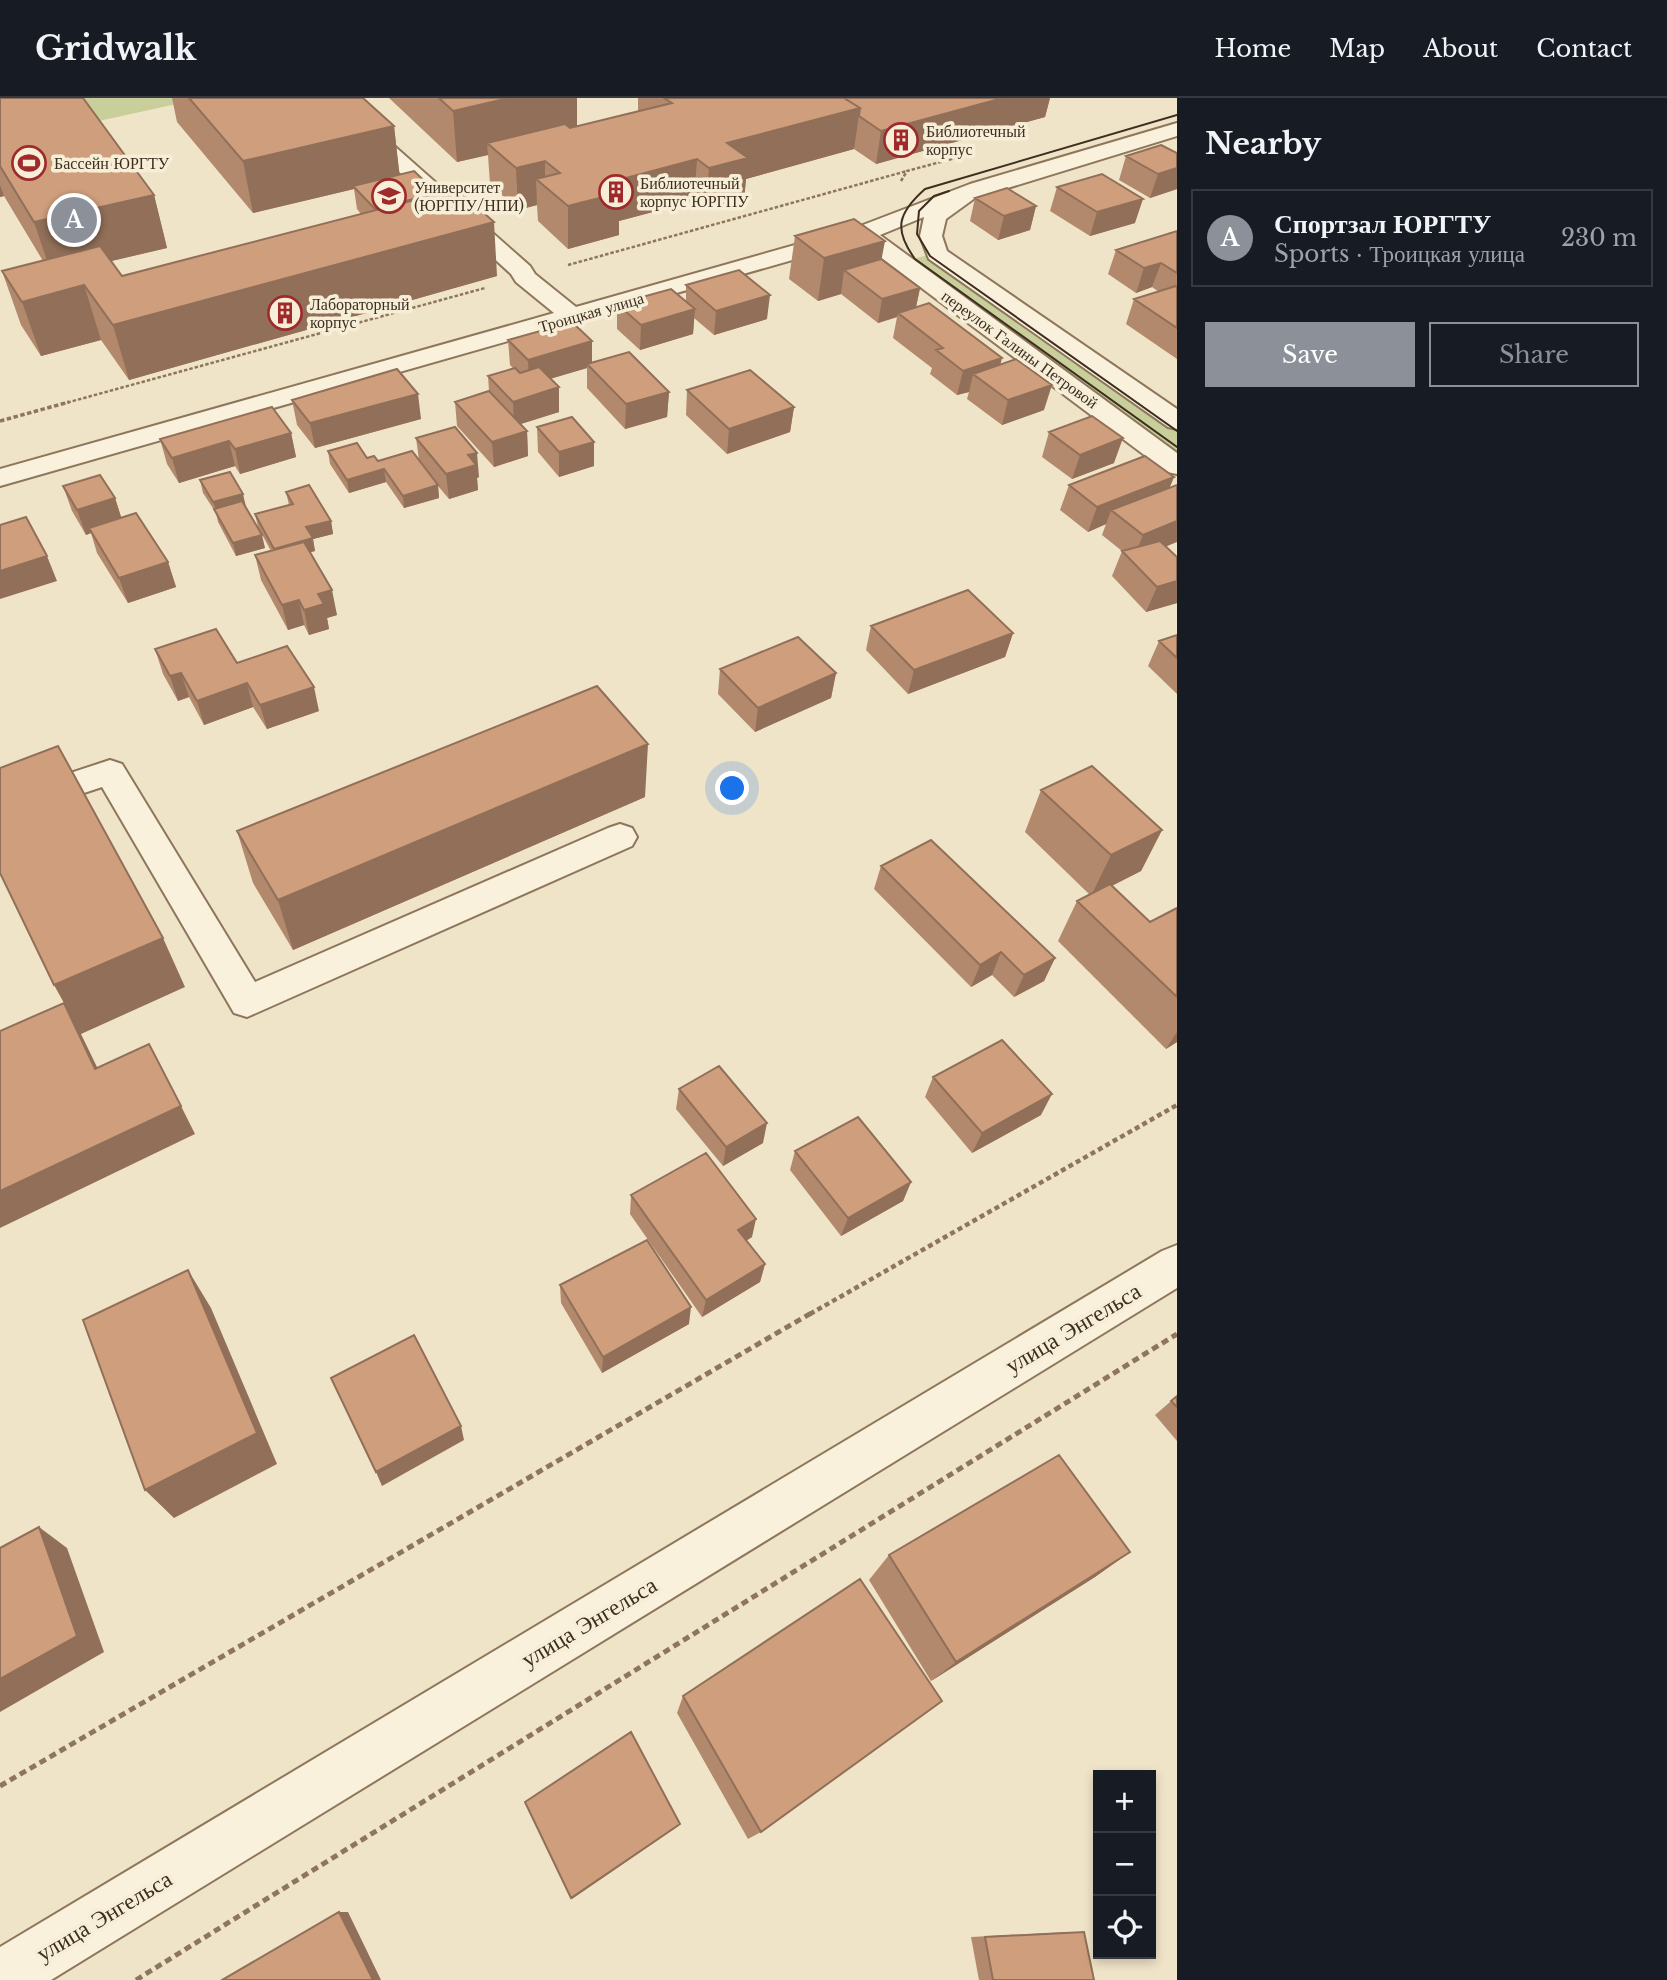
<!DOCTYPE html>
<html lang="en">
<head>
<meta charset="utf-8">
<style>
	:root { --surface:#171b24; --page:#242831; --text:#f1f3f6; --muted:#9ea1a6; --line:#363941; --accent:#8c9099 }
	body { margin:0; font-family:"Libre Baskerville",serif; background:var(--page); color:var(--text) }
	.controls { position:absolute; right:21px; bottom:21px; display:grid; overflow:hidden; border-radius:0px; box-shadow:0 4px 10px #0003 }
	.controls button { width:63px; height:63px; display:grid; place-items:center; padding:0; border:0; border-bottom:2px solid var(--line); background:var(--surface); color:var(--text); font:35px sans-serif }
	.you { position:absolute; left:733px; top:691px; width:24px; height:24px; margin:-18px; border:5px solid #fff; border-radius:50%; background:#1a73e8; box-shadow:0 0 0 10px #1a73e833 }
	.badge { display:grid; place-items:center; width:46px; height:46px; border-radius:50%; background:var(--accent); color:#fff; font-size:23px; font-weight:700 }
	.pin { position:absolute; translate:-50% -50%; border:4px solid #fff; box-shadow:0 2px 7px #0006 }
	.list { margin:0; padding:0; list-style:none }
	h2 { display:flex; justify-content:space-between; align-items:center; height:91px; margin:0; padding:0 28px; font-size:30px }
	h2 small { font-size:23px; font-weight:400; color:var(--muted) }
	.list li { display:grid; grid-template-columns:46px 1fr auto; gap:21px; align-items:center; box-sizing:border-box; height:98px; margin:0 14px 14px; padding:0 14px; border:2px solid var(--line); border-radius:0px }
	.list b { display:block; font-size:26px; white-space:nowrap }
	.list p { margin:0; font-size:23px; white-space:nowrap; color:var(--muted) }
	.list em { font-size:23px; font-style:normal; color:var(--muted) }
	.actions { display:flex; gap:14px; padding:21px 28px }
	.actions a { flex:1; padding:16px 0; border:2px solid var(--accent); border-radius:0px; text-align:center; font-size:24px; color:var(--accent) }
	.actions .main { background:var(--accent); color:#fff }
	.icon { flex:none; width:38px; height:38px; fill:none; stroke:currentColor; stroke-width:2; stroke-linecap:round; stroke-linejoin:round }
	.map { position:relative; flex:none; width:1177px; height:1882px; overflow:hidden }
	header { display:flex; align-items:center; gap:42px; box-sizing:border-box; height:98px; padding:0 35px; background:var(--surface); border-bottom:2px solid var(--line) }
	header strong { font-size:33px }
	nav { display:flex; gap:38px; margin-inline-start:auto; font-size:24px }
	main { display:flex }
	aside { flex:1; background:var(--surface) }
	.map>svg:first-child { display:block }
</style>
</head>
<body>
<header>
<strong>Gridwalk</strong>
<nav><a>Home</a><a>Map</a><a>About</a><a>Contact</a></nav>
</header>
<main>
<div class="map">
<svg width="1177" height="1882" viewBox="0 0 1177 1882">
	<rect width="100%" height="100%" fill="#f0e4c8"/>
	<path fill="#c9cf9b" d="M55,0H204L76,28Z
		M932,156L1177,329V357L909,162Z"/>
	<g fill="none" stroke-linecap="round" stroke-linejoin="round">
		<g stroke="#8d765c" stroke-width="4">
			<path id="minor" d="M318,0H340L530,168L535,176L576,209L855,130L970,86L1177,25V38L975,100L946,121L942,138L947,153L1177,311V331L1168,329L929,161L920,138L924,119L880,137L1177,355V376L1167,374L859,143L0,388V371L554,215L516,184L511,176Z
				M110,662L122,666L255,884L608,730L620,726L632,730L637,739L632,748L247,919L234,915L102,689L0,723V698Z
				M1177,1147V1190L51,1882H0V1849L1162,1153Z"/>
		</g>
		<path stroke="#8d765c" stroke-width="2.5" stroke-dasharray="3.5 2" stroke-linecap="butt" d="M901,83L907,73L959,59
			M568,167L907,73
			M62,306L485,190"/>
		<path stroke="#8d765c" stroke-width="3.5" stroke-dasharray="4.5 2.5" stroke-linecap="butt" d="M0,323L69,304"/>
		<path stroke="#8d765c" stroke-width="4.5" stroke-dasharray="5 3.5" stroke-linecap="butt" d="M810,1216L1177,1007"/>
		<path stroke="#8d765c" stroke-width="5" stroke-dasharray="7 4.5" stroke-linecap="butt" d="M0,1688L813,1214
			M136,1882L1177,1236"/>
		<use href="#minor" fill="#faf1dc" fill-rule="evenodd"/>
		<path stroke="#3d2e20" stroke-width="2" d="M1177,17L925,91C898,115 893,131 915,161L1177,349
			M949,93L934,98L919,113L917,136L930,158L1177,333"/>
	</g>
	<path fill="#b2896c" d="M0,0L154,97L167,150L111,163L122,178L361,116L357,111L354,91L253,115L177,24L172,0H363L394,28L399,76L437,96L497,178L129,282L101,242L41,258L21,227L2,173L43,163L4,98L0,99Z
		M389,0H577V29L638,14V0H1050L1045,19L876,66L854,51L746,81L744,102L706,112L694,103L619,123V137L568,151L538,123L537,107L518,112L490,86L488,57L457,64Z
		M1177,55V91L1150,100L1119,82L1126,58Z
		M1057,89L1135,125L1090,138L1050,113Z
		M975,100L1036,108L1030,132L998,142L970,123Z
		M1177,133V261L1126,226L1134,201L1159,194L1152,189L1136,195L1108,176L1116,152Z
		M795,138L881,161L920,190L916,209L1000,267L1044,312L1002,327L967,301L969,294L957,297L930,276L932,270L893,240L897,219L878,225L841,196L818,203L789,181Z
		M686,187L767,221L714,237L694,220L693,236L640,252L617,231V206L686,203Z
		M508,242L592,264L669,294L667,319L625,331L587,290V270L550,281L559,314L521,326L527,333L528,358L494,369L457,328L455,304L489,293L488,278L513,270L510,267Z
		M687,292L794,309L790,334L727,356L686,317Z
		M292,302L421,321L315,350L297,327Z
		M537,329L594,368L559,379L538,354Z
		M1049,334L1114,365L1072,381L1042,359Z
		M291,335L296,359L240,376L235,368L179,385L167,366L160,341Z
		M416,340L479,379L477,380L478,392L449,401L438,388L439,400L404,410L386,384L349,395L330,366L328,353L378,363L419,362Z
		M200,382L246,409L265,450L236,458L218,424L216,415L203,395Z
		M1069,387L1169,390L1166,449L1177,459V505L1146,514L1112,478L1122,453L1102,437L1106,426L1088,434L1060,412Z
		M63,388L115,400L121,419L168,464L176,489L128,505L97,455L91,435L86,437L72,413Z
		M286,394L331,423L333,436L313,441L315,453L310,454L337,517L327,520L329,531L309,537L304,527L288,532L261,482L255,457L271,453L258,429L255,416L289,407Z
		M871,528L1013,535L1005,559L908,596L866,552Z
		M1177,537V596L1148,568L1159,543Z
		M155,551L237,565L319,613L267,631L253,609L204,627L189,599L178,603L163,576Z
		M720,571L836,575L831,600L755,634L718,596Z
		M1041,692L1162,732L1141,773L1112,788L1150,824L1177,810V944L1166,951L1058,843L1077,803L1089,796L1025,734Z
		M645,699L293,852L253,785L237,733Z
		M881,768L1055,860L1044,883L1014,899L992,877L971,889L874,791Z
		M933,979L1041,1017L972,1055L925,999Z
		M679,991L763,1045L723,1068L676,1011Z
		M795,1053L911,1084L903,1103L841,1138L790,1072Z
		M631,1097L752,1139L746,1143L765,1166L760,1184L702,1219L630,1116Z
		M560,1187L689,1226L602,1275L561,1205Z
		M1177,1298V1343L1155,1317Z
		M1130,1454L1095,1479L931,1583L869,1482L889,1457Z
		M683,1598L761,1734L748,1741L677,1615Z
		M1067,1834H1084L1094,1882H979L971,1839Z"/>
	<path fill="#916f58" d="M509,0H577V35L487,45L488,57L457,64L453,13Z
		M1003,0H1050L1045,19L876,66L881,33Z
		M860,10L854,51L746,81L744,102L706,112L709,70L727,45Z
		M394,28L400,80L353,88L354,91L253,115L243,63Z
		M697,61L694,103L619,123V137L568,151V108L607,85Z
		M545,63V89L536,81L537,107L518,112L516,70Z
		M1177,70V91L1150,100L1158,76Z
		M0,87L4,98L0,99Z
		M437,95L378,135L375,111Z
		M154,97L167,150L52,177L34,124Z
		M1143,101L1135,125L1090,138L1097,114Z
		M1036,108L1030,132L998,142L1004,118Z
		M494,124L497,178L129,282L113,227Z
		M885,143L877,185L844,172L841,196L818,203L824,160Z
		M1161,165L1152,189L1136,195L1144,170Z
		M84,187L101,242L41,258L22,204Z
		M920,190L915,214L898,215L897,219L878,225L882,201Z
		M770,197L767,221L714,237L716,213Z
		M695,211L693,236L640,252L641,227Z
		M592,243V268L587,266V270L529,287L528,262Z
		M1002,260L996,285L973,276L969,294L957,297L963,273Z
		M1052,287L1044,312L1002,327L1008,302Z
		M559,289V314L514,328L513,304Z
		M669,294L667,319L625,331L626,306Z
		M418,296L421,321L315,350L310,325Z
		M794,309L790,334L727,356L729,331Z
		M527,333L528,358L494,369L492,344Z
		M291,335L296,359L240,376L235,351Z
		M1123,340L1114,365L1072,381L1080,357Z
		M229,343L235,368L179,385L172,360Z
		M594,344V368L559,379V354Z
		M477,355L479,379L477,380L478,392L449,401L446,376L468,357Z
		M384,371L386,384L349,395L347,382Z
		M1174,379L1164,404L1111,412L1106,426L1088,434L1097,409Z
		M438,387L439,400L404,410L403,398Z
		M243,396L246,409L218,417L213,404Z
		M115,400L123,425L89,430L91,435L86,437L77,412Z
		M331,423L333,436L313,441L315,453L277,464L306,429Z
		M1177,423V444L1133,462L1143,437Z
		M262,437L265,450L236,458L233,445Z
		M47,458L57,483L0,501V473Z
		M168,464L176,489L128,505L119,480Z
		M1177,483V505L1146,514L1157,489Z
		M332,492L337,517L327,520L329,531L309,537L304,512L318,496Z
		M299,502L304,527L288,532L282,507Z
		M1013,535L1005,559L908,596L914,572Z
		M181,575L189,599L178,603L170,578Z
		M836,575L831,600L755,634L758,610Z
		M247,585L253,609L204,627L197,603Z
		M314,589L319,613L267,631L260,607Z
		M648,646L645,699L293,852L278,802Z
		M1162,732L1141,773L1091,798L1111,757Z
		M163,840L185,889L81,936L112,1000L95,971L64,905L54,887Z
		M1001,854L992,877L971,889L980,867Z
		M1055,860L1044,883L1014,899L1024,877Z
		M1177,934V944L1166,951Z
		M1052,996L1041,1017L972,1055L982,1035Z
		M181,1008L195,1036L0,1130V1093Z
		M767,1025L763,1045L723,1068L726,1049Z
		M911,1084L903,1103L841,1138L848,1120Z
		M756,1121L752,1139L734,1150L738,1132Z
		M765,1166L760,1184L702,1219L706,1202Z
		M188,1172L211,1210L277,1366L174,1420L145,1392Z
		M691,1209L689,1226L602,1275L603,1259Z
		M461,1328L464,1342L382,1388L376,1374Z
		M39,1429L67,1450L104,1554L0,1614V1581Z
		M1130,1454L1095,1479L931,1583L956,1564Z
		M680,1726L677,1729L572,1801L571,1800Z
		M339,1814H348L381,1882H373Z"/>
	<path fill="#cf9f7d" stroke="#916f58" stroke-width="2" d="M0,0H83L154,97L34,124L0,68Z
		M189,0H363L394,28L243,63Z
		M439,0H509L453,13Z
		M664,0H844L860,10L727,45L748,60L709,70L697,61L607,85L619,95L568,108L536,81L560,75L545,63L516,70L487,45L565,26L570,30L672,5Z
		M844,0H1003L881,33L859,18L860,10Z
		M1161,47L1177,55V70L1158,76L1126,58Z
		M414,73L437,95L375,111L353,88Z
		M1102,76L1143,101L1097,114L1057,89Z
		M1007,90L1036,108L1004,118L975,100Z
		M457,91L494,124L113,227L84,187L22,204L2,173L100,148L122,178Z
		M854,121L885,143L824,160L795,138Z
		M1177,133V175L1161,165L1144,170L1116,152Z
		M881,161L920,190L882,201L844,172Z
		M739,172L770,197L716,213L686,187Z
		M1176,188L1177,189V230L1134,201Z
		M671,191L695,211L641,227L617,206Z
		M929,205L1002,260L963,273L936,252L943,250L898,215Z
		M572,224L592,243L528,262L508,242Z
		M629,254L669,294L626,306L587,266Z
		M1016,261L1052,287L1008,302L973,276Z
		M539,269L559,289L513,304L488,278L515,270L520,275Z
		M397,271L418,296L310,325L292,302Z
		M750,272L794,309L729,331L687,292Z
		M489,293L527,333L492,344L455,304Z
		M272,309L291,335L235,351L229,343L172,360L160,341Z
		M1092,318L1123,340L1080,357L1049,334Z
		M572,319L594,344L559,354L537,329Z
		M455,329L477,355L468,357L476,367L446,376L416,340Z
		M357,345L367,360L374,358L378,363L412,353L438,387L403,398L384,371L347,382L328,353Z
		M1145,358L1174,379L1097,409L1069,387Z
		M230,374L243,396L213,404L200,382Z
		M100,377L115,400L77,412L63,388Z
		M309,387L331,423L306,429L313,440L274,451L255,416L293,406L286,394Z
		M1177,387V423L1143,437L1111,412Z
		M242,403L262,437L233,445L214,411Z
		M136,415L168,464L119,480L89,430Z
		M26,419L47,458L0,473V427Z
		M1160,443L1177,459V483L1157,489L1122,453Z
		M304,444L332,492L318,496L324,506L304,512L299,502L282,507L255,457Z
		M968,492L1013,535L914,572L871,528Z
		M216,531L237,565L287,548L314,589L260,607L247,585L197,603L181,575L170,578L155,551Z
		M1177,537V560L1159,543Z
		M798,539L836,575L758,610L720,571Z
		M597,588L648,646L278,802L237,733Z
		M58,648L163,840L54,887L0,775V670Z
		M1092,668L1162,732L1111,757L1041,692Z
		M931,742L1055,860L1024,877L1001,854L980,867L881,768Z
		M1110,786L1150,824L1177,810V899L1077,803Z
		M64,905L95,971L149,946L181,1008L0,1093V933Z
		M1002,942L1052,996L982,1035L933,979Z
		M719,968L767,1025L726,1049L679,991Z
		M858,1019L911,1084L848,1120L795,1053Z
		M706,1055L756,1121L738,1132L765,1166L706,1202L631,1097Z
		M647,1142L691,1209L603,1259L560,1187Z
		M188,1172L257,1335L145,1392L83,1222Z
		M414,1237L461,1328L376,1374L331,1280Z
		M1177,1298V1309L1171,1303Z
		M1059,1357L1130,1454L956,1564L889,1457Z
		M39,1429L77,1538L0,1581V1450Z
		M860,1481L942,1603L761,1734L683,1598Z
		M631,1634L680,1726L571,1800L525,1704Z
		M339,1814L373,1882H222Z
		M1084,1834L1094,1882H993L985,1839Z"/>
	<defs>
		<g id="building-ring" transform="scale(1.75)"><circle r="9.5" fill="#f7eed8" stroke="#9e2a2b" stroke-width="1.5"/><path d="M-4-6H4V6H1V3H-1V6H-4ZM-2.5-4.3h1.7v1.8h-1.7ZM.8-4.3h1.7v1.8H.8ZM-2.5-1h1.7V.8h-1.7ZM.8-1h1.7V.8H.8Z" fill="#9e2a2b"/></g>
		<g id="stadium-ring" transform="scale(1.75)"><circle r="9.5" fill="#f7eed8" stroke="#9e2a2b" stroke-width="1.5"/><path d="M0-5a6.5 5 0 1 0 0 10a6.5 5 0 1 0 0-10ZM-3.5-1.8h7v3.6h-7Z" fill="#9e2a2b"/></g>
		<g id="university-ring" transform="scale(1.75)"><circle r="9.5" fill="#f7eed8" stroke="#9e2a2b" stroke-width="1.5"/><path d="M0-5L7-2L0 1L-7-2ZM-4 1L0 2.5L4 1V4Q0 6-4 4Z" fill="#9e2a2b"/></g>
	</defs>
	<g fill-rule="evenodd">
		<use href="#building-ring" x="901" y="42"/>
		<use href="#stadium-ring" x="29" y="65"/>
		<use href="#building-ring" x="616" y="94"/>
		<use href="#university-ring" x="389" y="98"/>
		<use href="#building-ring" x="285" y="215"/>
	</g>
	<g text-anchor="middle" stroke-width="7" stroke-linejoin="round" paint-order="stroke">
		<g font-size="16" fill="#3d2e20" stroke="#f7eed8" text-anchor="start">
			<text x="926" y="39">Библиотечный<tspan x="926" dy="18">корпус</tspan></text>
			<text x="54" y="71">Бассейн ЮРГТУ</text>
			<text x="640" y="91">Библиотечный<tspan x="640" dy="18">корпус ЮРГПУ</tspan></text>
			<text x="414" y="95">Университет<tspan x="414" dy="18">(ЮРГПУ/НПИ)</tspan></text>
			<text x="310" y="212">Лабораторный<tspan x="310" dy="18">корпус</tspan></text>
		</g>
		<g font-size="16" fill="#3d2e20" stroke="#f7eed8">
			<text transform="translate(591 214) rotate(-16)" y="6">Троицкая улица</text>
			<text transform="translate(1020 251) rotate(36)" y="6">переулок Галины Петровой</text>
		</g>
		<g font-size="23" fill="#3d2e20" stroke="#f7eed8">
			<text transform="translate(1073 1230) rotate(-31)" y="8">улица Энгельса</text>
			<text transform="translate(589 1524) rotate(-31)" y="8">улица Энгельса</text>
			<text transform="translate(104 1818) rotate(-31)" y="8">улица Энгельса</text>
		</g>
	</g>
</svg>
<div class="controls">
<button>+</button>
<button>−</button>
<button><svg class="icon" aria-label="locate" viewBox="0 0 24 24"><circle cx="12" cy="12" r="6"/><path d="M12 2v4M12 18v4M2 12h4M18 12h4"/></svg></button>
</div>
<div class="you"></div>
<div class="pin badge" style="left:74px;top:122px">A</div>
</div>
<aside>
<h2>Nearby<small></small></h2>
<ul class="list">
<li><span class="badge">A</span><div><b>Спортзал ЮРГТУ</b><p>Sports · Троицкая улица</p></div><em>230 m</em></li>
</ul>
<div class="actions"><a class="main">Save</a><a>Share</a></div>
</aside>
</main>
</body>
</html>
